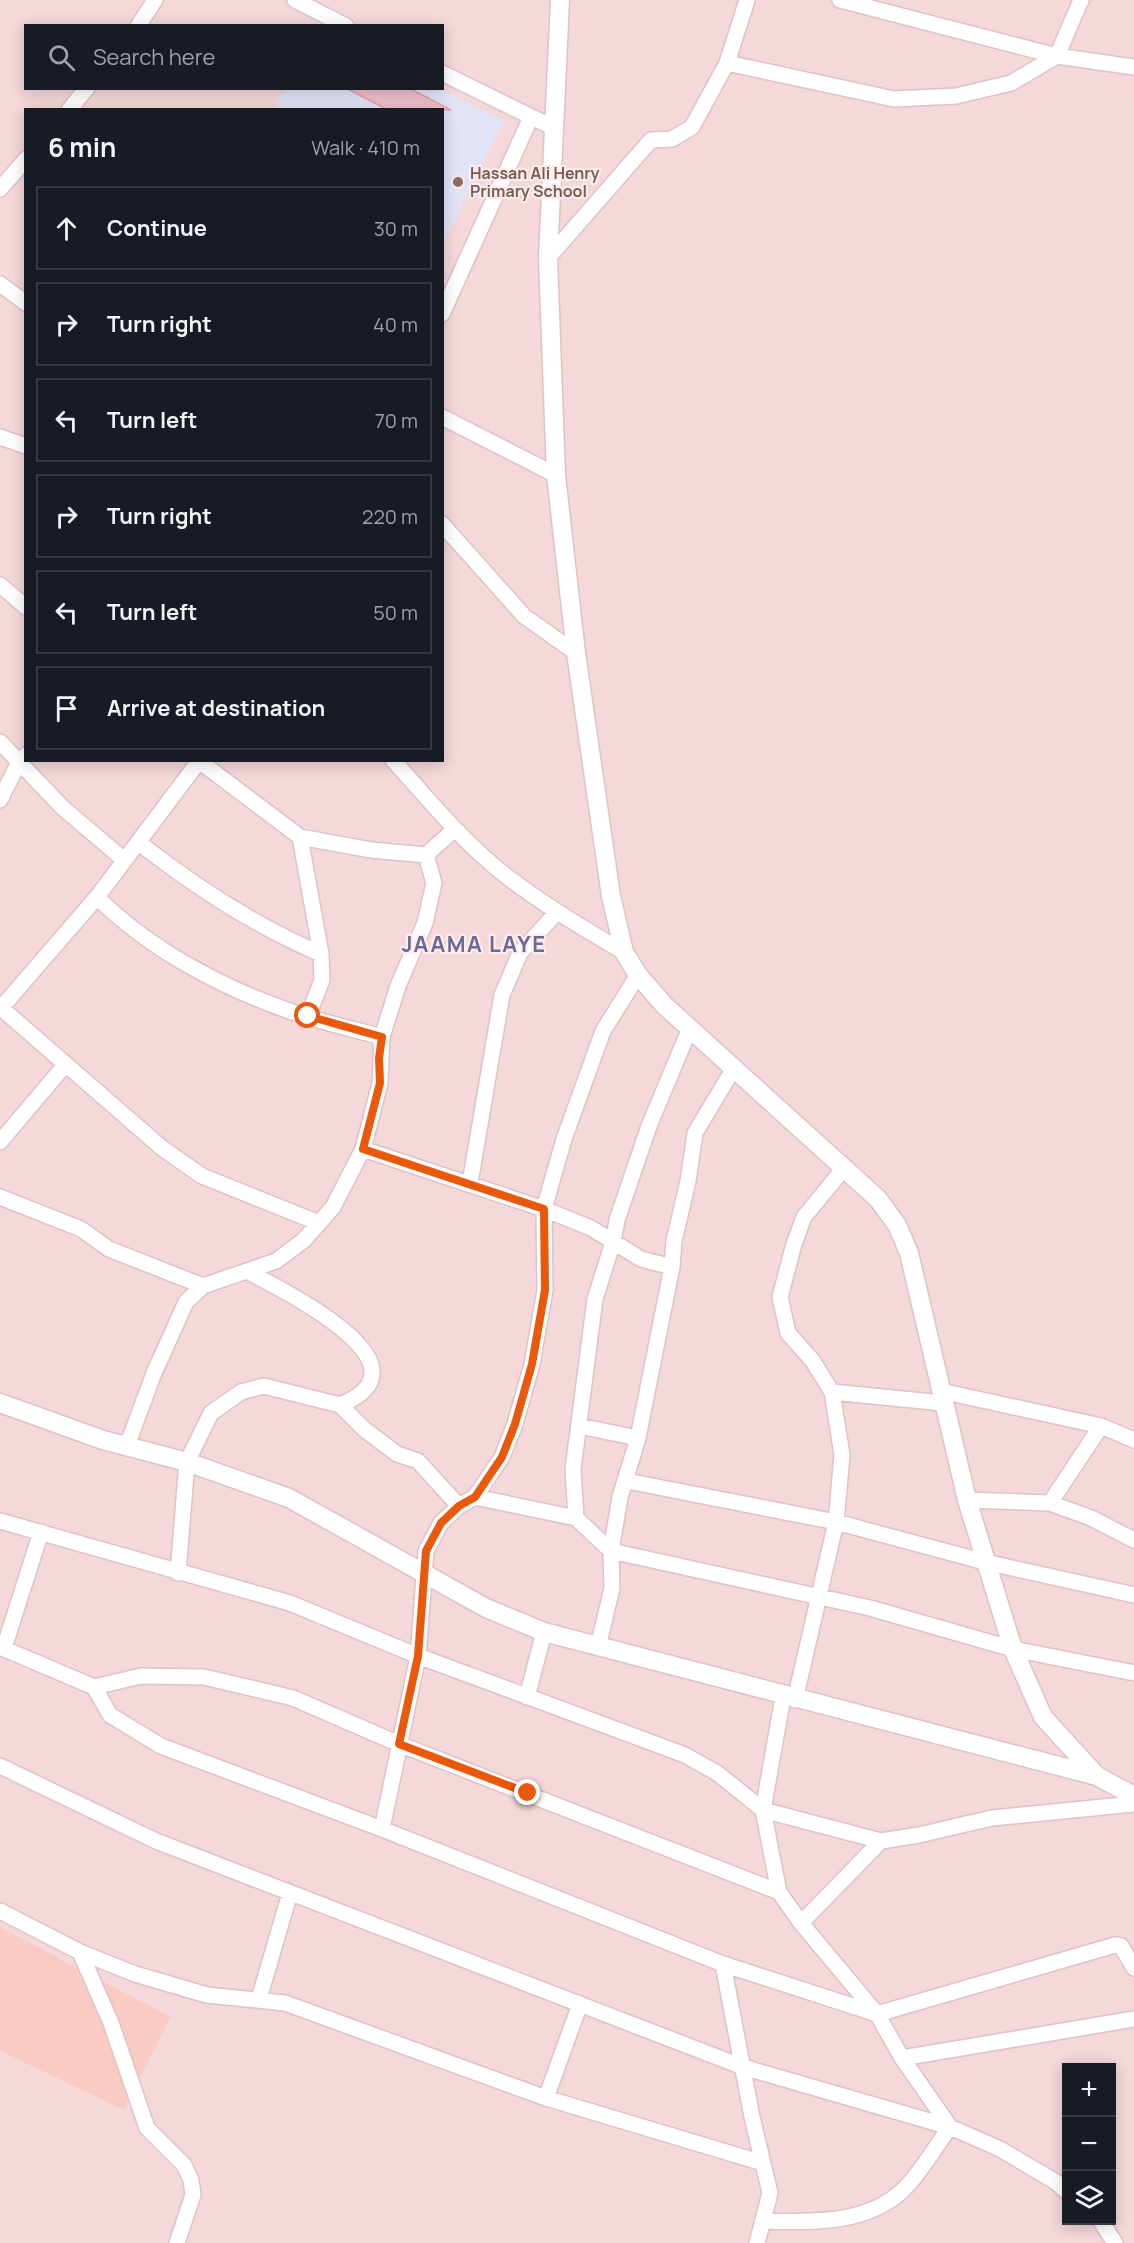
<!DOCTYPE html>
<html lang="en">
<head>
<meta charset="utf-8">
<style>
	:root { --surface:#171b24; --page:#242831; --text:#f1f3f6; --muted:#9ea1a6; --line:#363941 }
	body { margin:0; font-family:Manrope,sans-serif; background:var(--page); color:var(--text) }
	.controls { position:absolute; right:18px; bottom:18px; display:grid; overflow:hidden; border-radius:0px; box-shadow:0 3px 15px #0003 }
	.controls button { width:54px; height:54px; display:grid; place-items:center; padding:0; border:0; border-bottom:2px solid var(--line); background:var(--surface); color:var(--text); font:30px sans-serif }
	.stop { position:absolute; width:18px; height:18px; margin:-14px; border:4px solid #ea580c; border-radius:50%; background:#fff }
	.stop.end { background:#ea580c; border-color:#fff; box-shadow:0 2px 6px #0008 }
	.list { margin:0; padding:0; list-style:none }
	h2 { display:flex; justify-content:space-between; align-items:center; height:78px; margin:0; padding:0 24px; font-size:26px }
	h2 small { font-size:20px; font-weight:400; color:var(--muted) }
	.list li { display:grid; grid-template-columns:39px 1fr auto; gap:18px; align-items:center; box-sizing:border-box; height:84px; margin:0 12px 12px; padding:0 12px; border:2px solid var(--line); border-radius:0px }
	.list b { display:block; font-size:22px; white-space:nowrap }
	.list em { font-size:20px; font-style:normal; color:var(--muted) }
	.icon { flex:none; width:33px; height:33px; fill:none; stroke:currentColor; stroke-width:2; stroke-linecap:round; stroke-linejoin:round }
	.map { position:relative; flex:none; width:1134px; height:2243px; overflow:hidden }
	.search { position:absolute; background:var(--surface); box-shadow:0 3px 15px #0003; left:24px; top:24px; width:420px; height:66px; display:flex; align-items:center; gap:15px; box-sizing:border-box; padding:0 21px; border-radius:0px; color:var(--muted); font-size:22px }
	.panel { position:absolute; background:var(--surface); box-shadow:0 3px 15px #0003; left:24px; top:108px; width:420px; height:654px; border-radius:0px }
	.map>svg:first-child { display:block }
</style>
</head>
<body>
<div class="map">
<svg width="1134" height="2243" viewBox="0 0 1134 2243">
	<rect width="100%" height="100%" fill="#fbe6e6"/>
	<path fill="#f4d8da" fill-rule="evenodd" d="M0,0H1134V2243H0V2051L124,2110L171,2017L0,1927ZM26,26H442V88H26ZM26,110H442V760H26ZM1066,2068H1112V2220H1066Z"/>
	<path fill="#e3e3f7" d="M439,88L504,120L443,244L442,110H274L284,89Z"/>
	<path fill="#f9cbc3" d="M0,1927L171,2017L124,2110L0,2051Z"/>
	<path fill="#efbfca" stroke="#e1a1b0" stroke-width="1.5" d="M346,88H409L451,110H388Z"/>
	<g fill="none" stroke-linecap="round" stroke-linejoin="round">
		<g stroke="#dfc2c6" stroke-width="18">
			<path id="minor" d="M295,0L346,26
				M840,0L1057,56L1081,0
				M138,26L155,0
				M727,63L747,0
				M442,73L552,127
				M69,110L87,88
				M0,189L26,159
				M548,258L651,140L672,139L692,127L727,63L894,99L956,96L1011,83L1057,56L1134,67
				M0,284L26,303
				M442,314L531,117
				M442,417L556,475
				M0,437L26,446
				M442,524L524,616L576,653
				M0,585L26,607
				M0,742L63,808L123,859
				M198,760L300,837L371,850L426,855L455,829
				M393,760C428,799 463,842 505,875C542,904 582,928 624,952
				M0,800L19,762L26,755
				M300,837L321,954L322,980L308,1016
				M138,842C194,886 255,926 321,954
				M97,897C148,948 217,985 284,1009C316,1021 349,1028 382,1037
				M0,1007L162,1148L202,1176L319,1223
				M1,1008L97,897L199,761
				M0,1142L65,1065
				M363,1149L544,1209L591,1228L641,1259L672,1267
				M470,1183L502,995L520,953L556,913
				M0,1197L81,1229L109,1249L203,1286
				M247,1271C281,1290 439,1365 340,1405
				M941,1391L1101,1426L1134,1440
				M832,1392L943,1403
				M579,1426L638,1438
				M127,1446L154,1373L186,1302L203,1286L276,1261L304,1240L333,1207L363,1149L380,1083L382,1037L398,986L425,923L434,883L426,855
				M627,1481L836,1522L985,1562L1134,1595
				M475,1497L576,1518L611,1551L870,1608L1013,1649L1134,1673
				M967,1500L1050,1503L1091,1518L1134,1540
				M1050,1503L1101,1426
				M576,1518L573,1469L595,1299L613,1242L617,1220L649,1126L690,1028
				M0,1521L290,1603L418,1656L685,1755L717,1773L763,1810L779,1892L801,1923L877,2014L902,2058L950,2127
				M178,1573L187,1462L211,1413L241,1392L264,1386L340,1405L364,1429L397,1454L418,1461L459,1506
				M0,1647L94,1687L141,1676L204,1677L293,1698L399,1744L779,1892
				M598,1647L612,1588L611,1551L620,1497L638,1438L672,1267L674,1241L688,1181L695,1133L734,1068
				M4,1648L41,1532
				M94,1687L110,1715L161,1746L382,1829L723,1964L877,2014L1115,1945L1121,1946L1134,1968
				M527,1697L544,1632
				M783,1697L763,1810L881,1841
				M795,1700L836,1522L842,1455L832,1392L812,1360L788,1333L780,1297L794,1244L804,1217L845,1167
				M0,1766L156,1841L743,2067L950,2127L1000,2149L1056,2182L1066,2191
				M382,1829L418,1656L426,1551L441,1523L459,1506L475,1497L502,1457L515,1424L532,1364L545,1290L544,1209L564,1139L603,1031L638,975
				M0,1911L80,1952L135,1974L207,1995L285,2003L546,2098L763,2163
				M801,1923L881,1841L919,1835L992,1818L1134,1804
				M80,1952L111,2023L147,2128L184,2165L191,2180L193,2195L177,2243
				M723,1964L752,2117L770,2193L757,2243
				M259,1999L290,1893
				M902,2058L1134,2019
				M546,2098L580,2004
				M1100,2220L1115,2243
				M763,2221C811,2222 866,2225 903,2190C921,2173 935,2147 950,2127"/>
		</g>
		<g stroke="#dfc2c6" stroke-width="21">
			<path id="tertiary" d="M560,0L548,258L556,475L576,653L611,896L624,952L638,975L665,1006L878,1199L897,1225L909,1253L967,1500L1013,1649L1043,1717L1097,1776L1134,1796
				M0,1403L103,1440L187,1462L289,1498L486,1608L544,1632L1097,1776"/>
		</g>
		<use href="#minor" stroke="#fff" stroke-width="15"/>
		<use href="#tertiary" stroke="#fff" stroke-width="18"/>
	</g>
	<g fill="none" stroke-linecap="round" stroke-linejoin="round">
		<path stroke="#ea580c" stroke-width="8" d="M308,1016L382,1037L379,1058L380,1083L363,1149L544,1209L545,1290L532,1364L515,1424L502,1457L475,1497L459,1506L441,1523L426,1551L418,1656L399,1744L528,1793"/>
	</g>
	<circle fill="#8d6e63" stroke="#feecec" stroke-width="2" cx="458" cy="182" r="6"/>
	<g text-anchor="middle" stroke-width="4.5" stroke-linejoin="round" paint-order="stroke">
		<g font-size="16" font-weight="bold" fill="#785e54" stroke="#feecec" text-anchor="start">
			<text x="470" y="179">Hassan Ali Henry<tspan x="470" dy="18">Primary School</tspan></text>
		</g>
		<g font-size="22" font-weight="bold" letter-spacing="1.5" fill="#6a6896" stroke="#feecec">
			<text x="474" y="952">JAAMA LAYE</text>
		</g>
	</g>
</svg>
<div class="controls">
<button>+</button>
<button>−</button>
<button><svg class="icon" aria-label="layers" viewBox="0 0 24 24"><path d="M12 4l9 5-9 5-9-5zM3 14l9 5 9-5"/></svg></button>
</div>
<div class="stop" style="left:308px;top:1016px"></div>
<div class="stop end" style="left:528px;top:1793px"></div>
<div class="search"><svg class="icon" aria-label="search" viewBox="0 0 24 24"><circle cx="10" cy="10" r="6"/><path d="M15 15l6 6"/></svg>Search here</div>
<section class="panel">
<h2>6 min<small>Walk · 410 m</small></h2>
<ul class="list">
<li><svg class="icon" aria-label="ahead" viewBox="0 0 24 24"><path d="M12 20V5M6 11l6-6 6 6"/></svg><div><b>Continue</b></div><em>30 m</em></li>
<li><svg class="icon" aria-label="right" viewBox="0 0 24 24"><path d="M7 20v-9h11M14 6l5 5-5 5"/></svg><div><b>Turn right</b></div><em>40 m</em></li>
<li><svg class="icon" aria-label="left" viewBox="0 0 24 24"><path d="M17 20v-9H6M10 6l-5 5 5 5"/></svg><div><b>Turn left</b></div><em>70 m</em></li>
<li><svg class="icon" aria-label="right" viewBox="0 0 24 24"><path d="M7 20v-9h11M14 6l5 5-5 5"/></svg><div><b>Turn right</b></div><em>220 m</em></li>
<li><svg class="icon" aria-label="left" viewBox="0 0 24 24"><path d="M17 20v-9H6M10 6l-5 5 5 5"/></svg><div><b>Turn left</b></div><em>50 m</em></li>
<li><svg class="icon" aria-label="arrive" viewBox="0 0 24 24"><path d="M6 21V4h12l-3 4 3 4H6"/></svg><div><b>Arrive at destination</b></div></li>
</ul>
</section>
</div>
</body>
</html>
